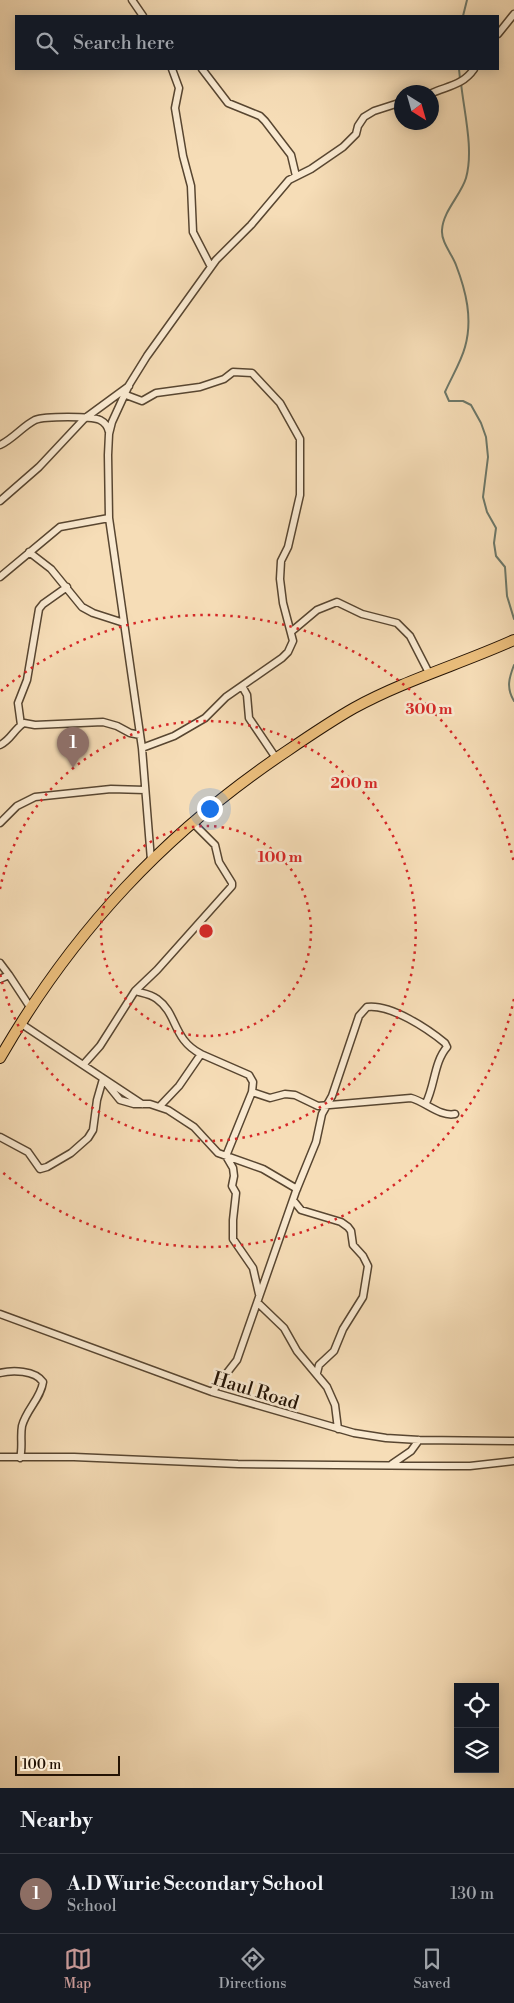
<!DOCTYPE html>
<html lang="en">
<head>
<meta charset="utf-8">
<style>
	:root { --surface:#171b24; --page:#242831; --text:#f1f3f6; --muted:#9ea1a6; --line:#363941; --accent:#c59692 }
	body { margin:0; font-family:"Libre Bodoni",serif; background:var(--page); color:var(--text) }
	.controls { position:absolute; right:15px; bottom:15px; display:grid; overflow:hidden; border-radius:0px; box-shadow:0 2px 12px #0003 }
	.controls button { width:45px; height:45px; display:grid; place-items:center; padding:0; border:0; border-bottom:1px solid var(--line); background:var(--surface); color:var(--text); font:25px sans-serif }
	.compass { position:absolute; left:394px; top:85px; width:45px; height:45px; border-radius:50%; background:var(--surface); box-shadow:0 2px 12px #0003; rotate:143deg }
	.scale { position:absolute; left:15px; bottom:12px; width:105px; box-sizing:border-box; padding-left:5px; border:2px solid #241304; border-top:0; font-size:14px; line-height:18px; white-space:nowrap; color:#241304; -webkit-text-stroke:4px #f9e9d0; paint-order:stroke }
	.you { position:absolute; left:209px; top:808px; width:18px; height:18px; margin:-12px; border:4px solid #fff; border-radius:50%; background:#1a73e8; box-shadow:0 0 0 8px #1a73e833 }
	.badge { display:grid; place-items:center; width:32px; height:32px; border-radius:50%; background:var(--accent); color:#fff; font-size:16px; font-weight:700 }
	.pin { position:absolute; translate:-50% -41px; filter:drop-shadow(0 1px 2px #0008) }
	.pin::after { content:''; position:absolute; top:26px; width:18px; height:15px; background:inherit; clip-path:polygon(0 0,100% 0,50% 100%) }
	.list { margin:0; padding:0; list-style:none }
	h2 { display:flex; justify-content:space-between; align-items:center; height:65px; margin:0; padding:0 20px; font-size:21px }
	h2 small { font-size:16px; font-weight:400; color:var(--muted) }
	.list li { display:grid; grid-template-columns:32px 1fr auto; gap:15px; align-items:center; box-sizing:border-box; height:80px; padding:0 20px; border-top:1px solid var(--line) }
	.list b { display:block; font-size:19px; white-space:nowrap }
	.list p { margin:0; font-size:16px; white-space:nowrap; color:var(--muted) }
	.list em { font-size:16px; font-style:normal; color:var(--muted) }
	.icon { flex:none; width:28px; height:28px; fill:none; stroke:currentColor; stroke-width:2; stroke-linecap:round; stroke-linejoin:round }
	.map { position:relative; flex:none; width:514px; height:1788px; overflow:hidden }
	.search { position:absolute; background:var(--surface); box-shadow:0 2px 12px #0003; left:15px; right:15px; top:15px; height:55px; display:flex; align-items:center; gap:12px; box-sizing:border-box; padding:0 18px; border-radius:0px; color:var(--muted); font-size:19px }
	.sheet { height:145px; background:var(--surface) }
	nav { display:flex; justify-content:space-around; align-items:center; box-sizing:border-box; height:70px; border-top:1px solid var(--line); background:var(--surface); font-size:14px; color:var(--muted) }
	nav a { display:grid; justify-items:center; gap:2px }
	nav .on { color:var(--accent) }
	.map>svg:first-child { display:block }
</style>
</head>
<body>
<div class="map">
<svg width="514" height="1788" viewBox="0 0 514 1788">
	<rect width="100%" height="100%" fill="#f6ddb7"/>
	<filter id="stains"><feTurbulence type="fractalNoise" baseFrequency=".004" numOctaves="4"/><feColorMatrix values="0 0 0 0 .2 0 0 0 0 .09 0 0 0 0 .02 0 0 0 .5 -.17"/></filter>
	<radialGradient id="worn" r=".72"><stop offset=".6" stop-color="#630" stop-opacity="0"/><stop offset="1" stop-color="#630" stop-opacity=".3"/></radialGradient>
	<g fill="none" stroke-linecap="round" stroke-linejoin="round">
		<path stroke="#6d7869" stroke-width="2" d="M463,16L467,0
			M459,69L460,79
			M461,83C464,112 474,150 466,178C461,195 443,211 442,230C441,242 452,254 456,265C466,291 473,319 465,347C461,362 451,378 445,392L449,401H463L471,405L481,423L486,437L488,457L483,497L487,512L496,528L494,543L496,556L505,567L507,596L514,619
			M514,665C509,678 506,688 514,701"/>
		<g stroke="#584631" stroke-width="9">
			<path id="street" d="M132,0L143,16
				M498,34L514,14
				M172,69L179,88L175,108L183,156L191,186L193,232L211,267
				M202,69L228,103L260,116L265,121L291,155L296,176
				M432,93C448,86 463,85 474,69
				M126,395L142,401L156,393L200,387L224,379L233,372L252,373L280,403L300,439V495L288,547L281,561L280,579L283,603L293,641L288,652L282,658L226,697L205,718L174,736L142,748
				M0,445C13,439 23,426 35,420C45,416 91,416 100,420C106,423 108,427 109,432
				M0,501L39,467L84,419L129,386
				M29,552L51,569L82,607L93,613L124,623
				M0,577L60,527L109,518
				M292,631L317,610L337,602L362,614L397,623L410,636L429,673
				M242,686L247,695L249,718L276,758
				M21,725L18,703L27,680L39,609L43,604L67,587
				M0,745C11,740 14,729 24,723L35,725L103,722L117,726L130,733L140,735
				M0,823L17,806L35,797L111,789L145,790
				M151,860L142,748L109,518L108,455L109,434L112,422L129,385L147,356L216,260L251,225L289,180L311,169L343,147L356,134L358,126L364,117L374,111L402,102
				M0,963L9,975
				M0,979L9,975L30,1007
				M135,991C142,993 151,994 157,999C178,1014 172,1039 201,1054L179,1086L160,1106
				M20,1023L83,1065L100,1046L135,991L157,970L232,886V883L219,862L215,845L193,823
				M201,1054L249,1075L253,1082L252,1092L226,1156L233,1168L234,1176L232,1186L236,1193L233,1220V1239L253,1268L259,1294
				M83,1065L142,1104
				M103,1079L120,1100L134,1104H150L168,1110L194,1127L218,1153L263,1169L297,1189
				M252,1092L270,1098L285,1094L295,1095L318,1106L411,1098C426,1102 440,1117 455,1114
				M0,1137L28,1152L40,1169L47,1167L71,1153L88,1138L93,1130L97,1100L103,1079
				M293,1200L301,1210L341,1222L348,1227L351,1231L353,1245L363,1256L368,1266L363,1297L343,1329L334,1351L319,1365L317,1373
				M258,1303L284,1328L297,1351L327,1387L335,1405L338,1429
				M0,1314L212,1392L354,1433L386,1438L419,1440L514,1441
				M0,1373C12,1370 35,1370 43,1382C41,1398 26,1410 22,1426C20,1437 23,1447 20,1458
				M212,1392L237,1360L296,1191L316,1142L322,1114L332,1096L359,1016L367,1007C391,1004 428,1029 445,1043L447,1047C434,1062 435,1085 426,1103
				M0,1457H74L238,1464L444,1466H470L514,1461
				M392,1464L411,1451L419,1440"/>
		</g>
		<g stroke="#241304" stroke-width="12">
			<path id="primary" d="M0,1058C73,931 166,832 287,751C309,736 331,721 354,708C405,680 461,664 514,640"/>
		</g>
		<use href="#street" stroke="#f9e9d0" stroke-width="6"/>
		<use href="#primary" stroke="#ebbe7c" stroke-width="10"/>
	</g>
	<g fill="none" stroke="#d62828" stroke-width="2.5" stroke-dasharray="2.5 5">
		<circle cx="206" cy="931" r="105"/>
		<path d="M0 889A210 210 0 1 1 0 973"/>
		<path d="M514 999A315 315 0 0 1 1 1171M1 691A315 315 0 0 1 514 863"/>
	</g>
	<g text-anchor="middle" stroke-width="5" stroke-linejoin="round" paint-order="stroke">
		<g font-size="19" fill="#241304" stroke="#f9e9d0">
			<text transform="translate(256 1390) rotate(17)" y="7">Haul Road</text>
		</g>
	</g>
	<circle cx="206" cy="931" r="8" fill="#d62828" stroke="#f9e9d0" stroke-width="2.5"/>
	<g font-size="15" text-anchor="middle" font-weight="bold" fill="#d62828" stroke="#f9e9d0" stroke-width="5" stroke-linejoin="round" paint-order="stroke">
		<text x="429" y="714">300 m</text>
		<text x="354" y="788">200 m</text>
		<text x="280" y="862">100 m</text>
	</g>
	<rect width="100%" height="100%" filter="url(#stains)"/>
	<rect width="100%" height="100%" fill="url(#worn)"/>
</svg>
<div class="controls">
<button><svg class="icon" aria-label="locate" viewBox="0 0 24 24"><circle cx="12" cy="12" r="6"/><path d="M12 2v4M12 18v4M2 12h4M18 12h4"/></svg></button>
<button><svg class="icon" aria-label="layers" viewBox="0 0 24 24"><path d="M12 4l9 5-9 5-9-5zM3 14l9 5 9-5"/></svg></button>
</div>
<svg class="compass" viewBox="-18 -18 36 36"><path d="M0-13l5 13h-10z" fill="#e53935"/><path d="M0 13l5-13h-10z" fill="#9ea1a6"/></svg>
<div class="scale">100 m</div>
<div class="you"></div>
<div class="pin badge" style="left:73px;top:768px;background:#8d6e63">1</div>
<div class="search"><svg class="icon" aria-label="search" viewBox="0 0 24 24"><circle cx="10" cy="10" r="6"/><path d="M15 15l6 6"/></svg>Search here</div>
</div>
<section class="sheet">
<h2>Nearby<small></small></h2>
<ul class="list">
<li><span class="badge" style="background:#8d6e63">1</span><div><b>A.D Wurie Secondary School</b><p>School</p></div><em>130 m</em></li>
</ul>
</section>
<nav>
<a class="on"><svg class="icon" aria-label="map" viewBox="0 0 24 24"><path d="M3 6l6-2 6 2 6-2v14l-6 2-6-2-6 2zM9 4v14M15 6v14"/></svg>Map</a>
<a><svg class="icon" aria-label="directions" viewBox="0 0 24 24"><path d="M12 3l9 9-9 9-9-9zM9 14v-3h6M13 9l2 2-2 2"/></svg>Directions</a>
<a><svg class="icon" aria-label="saved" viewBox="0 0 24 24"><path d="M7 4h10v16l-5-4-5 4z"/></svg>Saved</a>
</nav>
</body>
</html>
